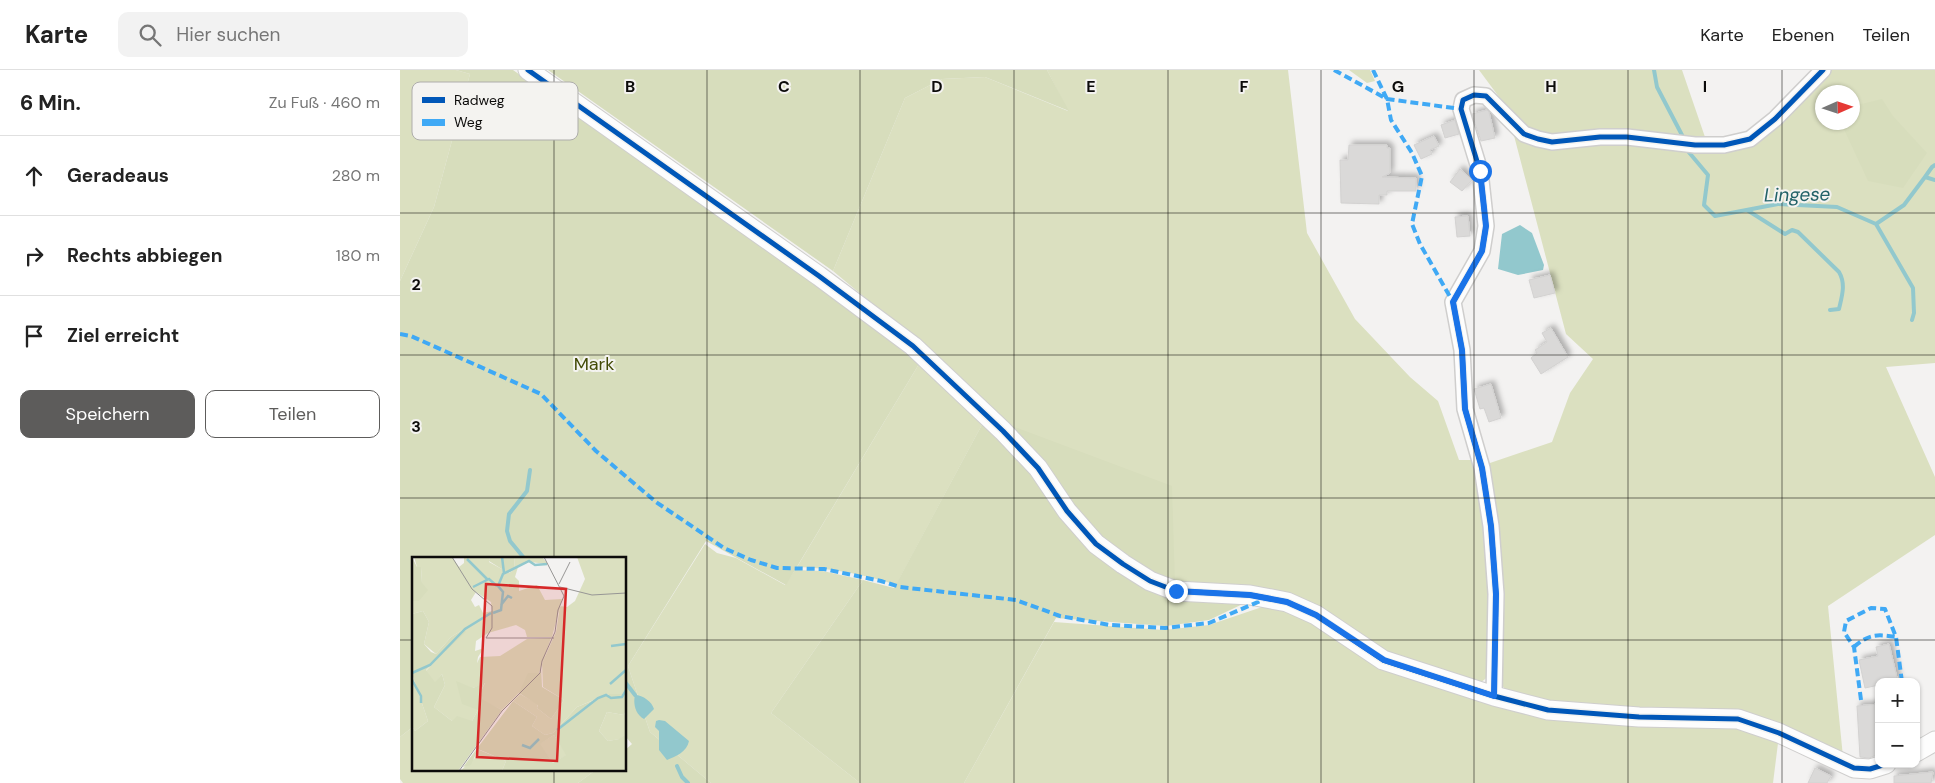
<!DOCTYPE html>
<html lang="de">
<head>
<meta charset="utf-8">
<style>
	:root { --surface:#fff; --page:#f2f2f2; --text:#222; --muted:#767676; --line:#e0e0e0; --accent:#5d5c5b }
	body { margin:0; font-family:"DM Sans",sans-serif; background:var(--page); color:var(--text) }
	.controls { position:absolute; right:15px; bottom:15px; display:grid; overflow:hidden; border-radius:10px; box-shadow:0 1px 4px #0004 }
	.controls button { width:45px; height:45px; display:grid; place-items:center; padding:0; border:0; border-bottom:1px solid var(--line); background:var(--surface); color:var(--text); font:25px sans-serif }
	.compass { position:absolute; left:1415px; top:15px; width:45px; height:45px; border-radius:50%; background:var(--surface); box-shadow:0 1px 4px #0004; rotate:87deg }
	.stop { position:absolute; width:15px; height:15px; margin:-11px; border:4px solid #1a73e8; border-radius:50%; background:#fff }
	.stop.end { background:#1a73e8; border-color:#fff; box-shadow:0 1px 5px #0008 }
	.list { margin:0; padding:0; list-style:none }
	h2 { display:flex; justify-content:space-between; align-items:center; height:65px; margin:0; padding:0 20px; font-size:21px }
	h2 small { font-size:16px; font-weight:400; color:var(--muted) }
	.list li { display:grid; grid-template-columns:32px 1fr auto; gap:15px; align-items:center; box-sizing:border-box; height:80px; padding:0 20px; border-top:1px solid var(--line) }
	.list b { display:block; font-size:19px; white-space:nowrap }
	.list em { font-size:16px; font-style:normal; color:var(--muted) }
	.actions { display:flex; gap:10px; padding:15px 20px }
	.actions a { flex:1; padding:11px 0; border:1px solid var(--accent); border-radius:10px; text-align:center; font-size:18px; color:var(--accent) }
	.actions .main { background:var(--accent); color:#fff }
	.icon { flex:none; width:28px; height:28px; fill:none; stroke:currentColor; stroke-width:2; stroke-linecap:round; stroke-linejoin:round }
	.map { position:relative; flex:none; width:1535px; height:713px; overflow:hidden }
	header { display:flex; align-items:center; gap:30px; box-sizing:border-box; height:70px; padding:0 25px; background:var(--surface); border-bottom:1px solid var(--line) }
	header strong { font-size:24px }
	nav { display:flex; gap:28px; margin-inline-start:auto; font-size:18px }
	.search { width:350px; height:45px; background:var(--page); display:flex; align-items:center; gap:12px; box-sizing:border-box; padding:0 18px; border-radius:10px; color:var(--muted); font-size:19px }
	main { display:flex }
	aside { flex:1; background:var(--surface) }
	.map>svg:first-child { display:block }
</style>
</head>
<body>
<header>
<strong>Karte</strong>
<div class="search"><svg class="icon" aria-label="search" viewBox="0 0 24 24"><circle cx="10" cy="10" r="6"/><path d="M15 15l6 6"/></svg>Hier suchen</div>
<nav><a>Karte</a><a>Ebenen</a><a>Teilen</a></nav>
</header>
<main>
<aside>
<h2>6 Min.<small>Zu Fuß · 460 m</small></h2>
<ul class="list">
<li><svg class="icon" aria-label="ahead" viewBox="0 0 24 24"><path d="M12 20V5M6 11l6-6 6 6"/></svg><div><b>Geradeaus</b></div><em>280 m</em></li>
<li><svg class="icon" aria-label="right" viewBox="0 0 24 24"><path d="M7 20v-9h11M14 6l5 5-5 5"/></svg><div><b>Rechts abbiegen</b></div><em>180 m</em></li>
<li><svg class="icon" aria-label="arrive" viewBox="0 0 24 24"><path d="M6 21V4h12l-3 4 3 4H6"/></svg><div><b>Ziel erreicht</b></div></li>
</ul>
<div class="actions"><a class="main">Speichern</a><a>Teilen</a></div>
</aside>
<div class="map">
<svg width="1535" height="713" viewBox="0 0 1535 713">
	<defs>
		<filter id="shadow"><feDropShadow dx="3.5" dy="-3.5" stdDeviation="2.5" flood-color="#0004"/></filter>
	</defs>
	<rect width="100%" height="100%" fill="#f3f2f1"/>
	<path fill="#dbe0c0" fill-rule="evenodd" d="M0,0H56L70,4L34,137L0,211Z
		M647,0H888L907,163L955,249L1010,307L1038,331L1059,390H1074L1085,455L1090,525L1089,606L1080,613L989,586L945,553L917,538L775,514L522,275L433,201L505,28L542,9L585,7L668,41Z
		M949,0H970L975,11L967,13Z
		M1079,0H1282L1306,70L1155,69L1130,61L1105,35Z
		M1427,0H1535V293L1486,297L1535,407V465L1428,536L1443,687L1381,656L1151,635L1111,626L1100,613L1087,394L1152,372L1170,323L1193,289L1166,264L1112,58L1124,69L1200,70L1329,78ZM1422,22H1452V52H1422Z
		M519,294L584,351L496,515C464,504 430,498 397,497Z
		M305,474L317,483L336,488L385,515L395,500L423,501L463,510L371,643L460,713H311L250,662L228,596Z
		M883,536L936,565L1144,645L1337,657L1378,673L1373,713H564L654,552L764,560L809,555L862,537Z
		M14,656V699H197L178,713H3L0,709V667Z"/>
	<path fill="#d7ddbc" d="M56,0H113L424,218L519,294L386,515L306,471L228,596L250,662L311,713H178L197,699H225V680L232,674L225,666V488H14V656L0,667V211L34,137L70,4Z
		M148,0H647L669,41L585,7L542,9L505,28L433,201Z
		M1482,29L1493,46L1527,83L1503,118L1468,111L1441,53L1452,52L1453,36Z
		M585,349L604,353L772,416L775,514L847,532L809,550L766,556L656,548L564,713H460L371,643L463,510L494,518Z"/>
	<path fill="#92c8cd" d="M1120,155L1132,163L1144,195L1143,200L1118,205L1098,199L1102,164Z
		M235,625C243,625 252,632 254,639L244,649C235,644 233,633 235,625Z
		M259,650L265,651L289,671C287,682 276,686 267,690L259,680V661L255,657L256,651Z"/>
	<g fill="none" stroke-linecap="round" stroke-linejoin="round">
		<path stroke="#92c8cd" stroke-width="4" d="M1254,0L1257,17L1283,67
			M1287,80L1308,105L1304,135L1315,146L1378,134L1437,137L1476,154L1504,135L1525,107L1535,110
			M1525,107L1532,97L1535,95
			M1347,140L1385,164L1392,160L1398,162L1439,202C1446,214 1442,226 1439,239L1430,240
			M1476,154L1513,218L1514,243L1512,250
			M124,488L110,471L107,461L109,444L127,421L130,400
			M225,612L235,625
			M277,696L282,707L288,713"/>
	</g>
	<path fill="#dad9d8" stroke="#d3d2d1" filter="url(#shadow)" d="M1087,40L1089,42L1095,68L1081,71L1072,44Z
		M1055,50L1059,64L1045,68L1041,55Z
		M1034,66L1039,76L1030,80L1032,84L1021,89L1014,75Z
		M949,75H987V78H990V103L982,107L1016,108V121H987V125H979V134L941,133L940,90H948Z
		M1060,99L1072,110L1062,121L1050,112Z
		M1068,146L1070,166L1057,167L1055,147Z
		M1150,205L1155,223L1134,228L1129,210Z
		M1151,258L1168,287L1141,304L1131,288L1137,283L1135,280L1147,272L1142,263Z
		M1091,314L1101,348L1089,352L1084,338L1080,339L1074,319Z
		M1489,574L1498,612H1479V615L1465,618L1459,590L1478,586L1476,577Z
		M1479,634V684L1469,688L1460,687L1457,636Z
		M1415,698L1431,706L1427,713H1408Z
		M1533,702L1531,713H1494V706Z"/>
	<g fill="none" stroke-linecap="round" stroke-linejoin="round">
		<g stroke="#cfcecd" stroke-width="18">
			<path id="minor" d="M1094,626L1096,524L1091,456L1082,398L1065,339L1062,280L1053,232L1082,181L1086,156L1080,101L1061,39L1063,30L1074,25L1086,26L1124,64L1138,69L1152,72L1200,67H1227L1295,75H1324L1350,69L1375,49L1423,0"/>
		</g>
		<g stroke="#cfcecd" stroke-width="21">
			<path id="tertiary" d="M128,0L419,206L513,276L603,361L638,398L667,441L696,474L723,494L750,511L776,521L850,525L887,532L916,545L983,590L1094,626L1148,640L1239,647L1338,649L1379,663L1454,698L1470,699L1486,694
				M1516,682L1535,671"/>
		</g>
		<use href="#minor" stroke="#fdfdfd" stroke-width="15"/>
		<use href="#tertiary" stroke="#fdfdfd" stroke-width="19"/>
		<path stroke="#3fa9f5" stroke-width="4" stroke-dasharray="8 4" stroke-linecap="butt" d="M934,0L987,29L1061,39
			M973,0L987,29L991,50L1012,83L1022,106L1012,154L1020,174L1053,232
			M0,264L11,266L141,324L196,381L256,432L324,478L351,490L377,498L424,499L481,511L500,517L616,530L660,546L710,555L765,558L809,553L865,529
			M1454,577C1469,564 1476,564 1496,567
			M1461,630L1454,577L1444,562L1446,551L1471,538L1485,539L1496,567L1502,612"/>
		<g stroke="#f4f3f0" stroke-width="8">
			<path id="cycleway" d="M128,0L419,206L513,276L603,361L638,398L667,441L696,474L723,494L750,511L776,521L850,525L887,532L916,545L983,590L1094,626L1148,640L1239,647L1338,649L1379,663L1454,698L1470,699L1486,694
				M1094,626L1096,524L1091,456L1082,398L1065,339L1062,280L1053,232L1082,181L1086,156L1080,101L1061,39L1063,30L1074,25L1086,26L1124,64L1138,69L1152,72L1200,67H1227L1295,75H1324L1350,69L1375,49L1423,0"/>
		</g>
		<use href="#cycleway" stroke="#0057b8" stroke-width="5"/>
	</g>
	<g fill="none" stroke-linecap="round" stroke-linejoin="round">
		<path stroke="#1a73e8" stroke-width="6" d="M776,521L850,525L887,532L916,545L984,590L1094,626L1096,524L1091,456L1082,398L1065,339L1062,280L1053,232L1082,181L1086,156L1080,101"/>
	</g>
	<path fill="none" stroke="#0c0b0a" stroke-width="1" stroke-opacity="0.55" d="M154,0V488M307,0V713M460,0V713M614,0V713M768,0V713M921,0V713M1074,0V713M1228,0V713M1382,0V713M0,143H1535M0,285H1535M0,428H1535M0,570H14M225,570H1535M154,699V713"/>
	<g text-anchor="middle" stroke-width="4" stroke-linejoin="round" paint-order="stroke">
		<g font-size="18" fill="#424a05" stroke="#f4f3f0">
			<text x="194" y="300">Mark</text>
		</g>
		<g font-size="19" font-style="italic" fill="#226268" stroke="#f4f3f0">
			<text transform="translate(1397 124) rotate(-1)" y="7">Lingese</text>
		</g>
	</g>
	<g transform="translate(12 487)">
		<rect width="214" height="214" fill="#f3f2f1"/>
		<path d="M2,0H40L47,10L52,6V0H78L77,5L97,16L103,12L102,0H130L136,7L117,5L106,10L103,20L107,24V34L125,28L133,43L150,42L140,80H115L113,73L104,68L76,76L64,84L63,94L72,91L66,100L65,106L68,100L88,99L115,82L139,81L127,116L90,153L71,144L69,134L73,126L61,131L66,153L60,164H40L22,150L33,128L30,117L23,126L14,114L52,72L39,80L24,97L12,87L17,65L11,54L0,57V44H7L10,26L9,10H5ZM64,35L79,45L80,54L71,56L67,48L63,50L59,43ZM165,0H214V137H196L165,150L141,176L133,178L120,169L125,160L101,144L108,137L126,147L125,151L139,162L152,143L131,130L130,106L144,75L148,49L155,50L163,44L173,22ZM0,117L16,164L3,174L0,169ZM214,153V177L208,182L196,184L187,174L195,155L212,158ZM142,178L155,198L141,206L127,187ZM65,192L94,204L90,214H48L63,201Z" fill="#dbe0c0" fill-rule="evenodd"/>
		<path d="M0,0L5,10H9L10,26L16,33L7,44H0ZM78,0H102L103,12L96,16L77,4ZM11,54L17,65L12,87L19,95L24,97L39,80L52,72L54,75L14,113L23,125L30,117L33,128L22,150L40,164L45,159L60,164L66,153L50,147L44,124L61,131L73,125L69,134L71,143L90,153L46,214H0V169L3,174L16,164L0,117V57ZM129,108L130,130L152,143L139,162L125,151L126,148L107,136L116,116H128ZM197,137H214V153L212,158L195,155L187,174L196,184L207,182L214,177V214H90L94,204L66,192L59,208L51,210L101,144L125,160L120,169L133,178L141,176L165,150ZM142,178L154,198L141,206L128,187Z" fill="#d7ddbc" fill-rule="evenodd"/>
		<path fill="none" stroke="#92c8cd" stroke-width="2.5" d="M90,0L92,16M55,2L75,22M61,30L77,22L85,29M89,48L96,39L100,41M81,56L89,53L91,35L86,29L91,17L117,4L123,8L135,7M199,89L214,87M0,116L18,108L53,72L79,56M0,123L9,139V146M198,127L214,113M145,173L186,141L194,138L199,141L210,140L214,133M110,188L118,191L127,182"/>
		<path fill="none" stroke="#979695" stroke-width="1" d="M40,0L60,32L80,49V71L74,81H142M147,27L158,5M148,30L180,38L214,36M47,214L90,154L128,116L130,104L143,75L146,53L152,39L132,0"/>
		<path fill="#d62828" fill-opacity="0.15" stroke="#d62828" stroke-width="2.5" d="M74,27L154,32L145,204L65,200Z"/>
		<rect width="214" height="214" fill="none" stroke="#0c0b0a" stroke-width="2.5"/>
	</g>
	<rect x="12" y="12" width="166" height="58" rx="8" fill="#f4f3f0" stroke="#aeadab" stroke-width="1"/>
	<rect x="22" y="27" width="23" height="6" fill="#0057b8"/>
	<rect x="22" y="49" width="23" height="7" fill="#3fa9f5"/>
	<g font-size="14" fill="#0c0b0a">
		<text x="54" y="35">Radweg</text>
		<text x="54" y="57">Weg</text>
	</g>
	<g font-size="16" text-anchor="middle" font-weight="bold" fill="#0c0b0a" stroke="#f4f3f0" stroke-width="4" stroke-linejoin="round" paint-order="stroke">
		<text x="230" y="22">B</text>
		<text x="384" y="22">C</text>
		<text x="537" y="22">D</text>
		<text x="691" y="22">E</text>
		<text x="844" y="22">F</text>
		<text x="998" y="22">G</text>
		<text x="1151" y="22">H</text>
		<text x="1305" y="22">I</text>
		<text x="16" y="220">2</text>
		<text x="16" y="362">3</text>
	</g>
</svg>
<div class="controls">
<button>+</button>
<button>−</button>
</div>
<svg class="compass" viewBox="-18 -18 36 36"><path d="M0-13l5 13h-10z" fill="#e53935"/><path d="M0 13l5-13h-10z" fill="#767676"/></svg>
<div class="stop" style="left:1080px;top:101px"></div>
<div class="stop end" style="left:776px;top:521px"></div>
</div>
</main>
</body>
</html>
